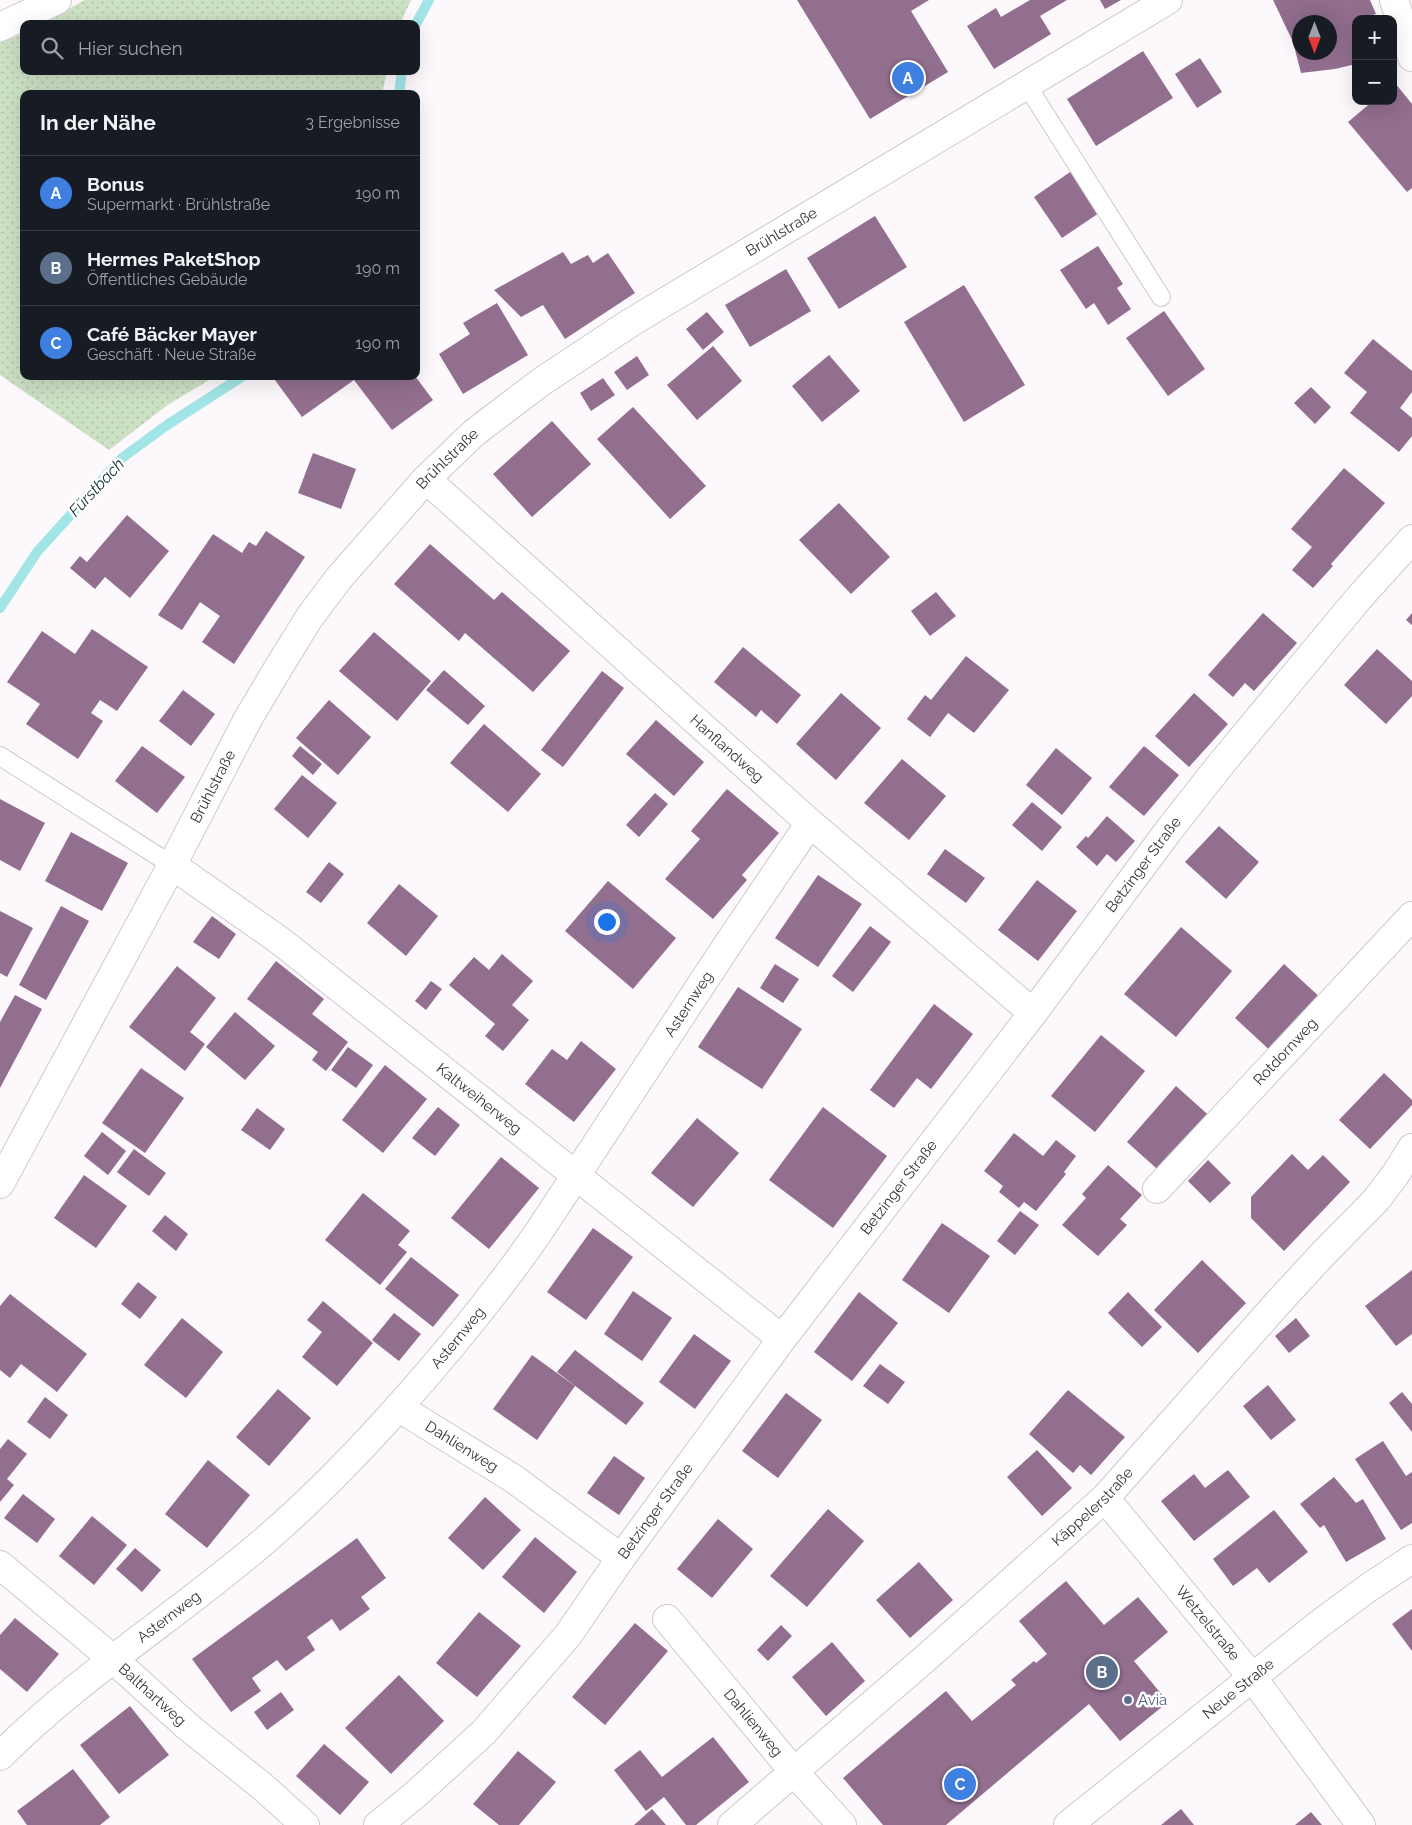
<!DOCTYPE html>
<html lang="de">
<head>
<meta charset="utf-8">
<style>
	:root { --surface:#171b24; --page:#242831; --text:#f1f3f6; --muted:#9ea1a6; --line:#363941; --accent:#0f766e }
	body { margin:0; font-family:Raleway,sans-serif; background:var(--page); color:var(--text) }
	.controls { position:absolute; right:15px; top:15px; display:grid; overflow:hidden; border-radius:10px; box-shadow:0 5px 20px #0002 }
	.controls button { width:45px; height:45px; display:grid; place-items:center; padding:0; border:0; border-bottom:1px solid var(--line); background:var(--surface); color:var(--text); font:25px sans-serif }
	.compass { position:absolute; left:1292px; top:15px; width:45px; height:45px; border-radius:50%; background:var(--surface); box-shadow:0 5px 20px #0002; rotate:180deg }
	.you { position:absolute; left:606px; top:921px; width:18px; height:18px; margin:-12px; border:4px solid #fff; border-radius:50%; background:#1a73e8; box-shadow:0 0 0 8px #1a73e833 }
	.badge { display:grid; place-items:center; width:32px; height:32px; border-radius:50%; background:var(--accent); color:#fff; font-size:16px; font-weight:700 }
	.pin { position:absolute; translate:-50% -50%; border:2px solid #fff; box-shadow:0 1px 5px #0006 }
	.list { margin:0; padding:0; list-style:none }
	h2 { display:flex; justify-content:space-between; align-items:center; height:65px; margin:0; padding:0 20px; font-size:21px }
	h2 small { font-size:16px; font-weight:400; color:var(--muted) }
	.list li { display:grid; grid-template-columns:32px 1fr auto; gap:15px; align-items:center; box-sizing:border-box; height:75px; padding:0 20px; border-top:1px solid var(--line) }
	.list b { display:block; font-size:19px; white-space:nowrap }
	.list p { margin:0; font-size:16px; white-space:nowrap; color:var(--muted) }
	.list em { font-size:16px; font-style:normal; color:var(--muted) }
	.icon { flex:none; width:28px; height:28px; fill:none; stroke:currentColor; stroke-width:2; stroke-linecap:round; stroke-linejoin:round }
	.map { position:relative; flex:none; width:1412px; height:1825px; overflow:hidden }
	.search { position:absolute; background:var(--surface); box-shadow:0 5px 20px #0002; left:20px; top:20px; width:400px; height:55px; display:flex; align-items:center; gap:12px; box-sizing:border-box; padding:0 18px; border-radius:10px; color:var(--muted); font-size:19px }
	.panel { position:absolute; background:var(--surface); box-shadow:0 5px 20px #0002; left:20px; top:90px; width:400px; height:290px; border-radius:10px }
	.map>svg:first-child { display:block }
</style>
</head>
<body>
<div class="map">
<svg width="1412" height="1825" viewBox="0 0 1412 1825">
	<defs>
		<pattern id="grass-dots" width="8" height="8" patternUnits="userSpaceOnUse" patternTransform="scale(1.25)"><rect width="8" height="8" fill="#cce0c4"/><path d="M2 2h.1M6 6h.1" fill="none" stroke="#b0c1a9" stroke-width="1.8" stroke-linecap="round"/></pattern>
	</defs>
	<rect width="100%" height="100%" fill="#fcf8fc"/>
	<path fill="url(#grass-dots)" d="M85,0H411L400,24H41Z
		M24,33V71H387L382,94H24V376H216L169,404L109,450L0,375V43Z"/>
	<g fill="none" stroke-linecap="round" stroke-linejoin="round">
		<path stroke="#a2e5e6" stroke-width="10" d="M416,24L429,0
			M399,94L402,71
			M0,608L37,552L122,458L167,425L243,376"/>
	</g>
	<path fill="#926e8f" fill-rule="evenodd" d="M797,0H929L911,11L948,72L870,119Z
		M1030,0H1067L1040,16L1051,34L994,69L967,26L996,8L1001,17Z
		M1100,0H1121L1105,9Z
		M1273,0H1370L1376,14L1367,17L1368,19H1356V64L1335,69L1301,73L1293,42ZM1300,22H1330V52H1300Z
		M1143,51L1173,98L1096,146L1067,99Z
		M1200,58L1222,92L1197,108L1175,74Z
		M1395,83L1412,104V188L1407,192L1348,122L1373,101H1393V85Z
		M1073,170L1102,211L1062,238L1034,197Z
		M875,216L907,267L839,309L807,258Z
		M1098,246L1123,284L1117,288L1131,309L1108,325L1094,303L1086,309L1060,270Z
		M563,252L571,264L588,255L593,263L608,253L635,293L565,339L543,305L521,317L494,290Z
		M786,269L811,311L750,347L725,305Z
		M964,285L1025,385L964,422L904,322Z
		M497,303L528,355L463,394L439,354L470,334L463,323Z
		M1164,311L1205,369L1168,396L1126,338Z
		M707,312L724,332L703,350L686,329Z
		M1373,339L1412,371V392L1400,408L1412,418V436L1399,452L1350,413L1367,392L1344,373Z
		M713,346L742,381L697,420L667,385Z
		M829,355L860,391L822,422L792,386Z
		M637,356L649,375L627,390L614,372Z
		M272,376H415L433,400L392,430L354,380L302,417Z
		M603,378L615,395L591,411L580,393Z
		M1311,387L1331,407L1315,424L1294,403Z
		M633,407L706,486L670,519L597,439Z
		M552,421L591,464L532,517L493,474Z
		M313,453L356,469L341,509L298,493Z
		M1344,468L1385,503L1331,564L1333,566L1313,588L1292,570L1312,547L1291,529Z
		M839,503L890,557L851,594L799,540Z
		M127,515L169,551L130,598L105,577L95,589L70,568L80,556L87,562Z
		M266,531L305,557L234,664L202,642L220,616L200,602L182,630L158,615L213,534L242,553L249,542L256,546Z
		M430,544L494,600L502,592L570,651L533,692L465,633L459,641L394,584Z
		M936,592L956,616L930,636L911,611Z
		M1263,613L1297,643L1254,691L1245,683L1233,697L1208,675Z
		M1412,613V625L1406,620Z
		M92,629L148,667L117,711L100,700L91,713L103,721L78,759L26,724L40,704L7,682L42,631L75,654Z
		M374,632L431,681L397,721L339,671Z
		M743,647L801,695L777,724L761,710L756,717L714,682Z
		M1377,649L1412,681V696L1386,724L1344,685Z
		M966,656L1009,690L974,733L948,713L930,737L907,719L925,695L931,700Z
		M444,670L485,706L468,725L426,690Z
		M602,671L624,688L563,767L541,750Z
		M183,690L215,714L191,746L159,721Z
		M841,693L881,728L836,780L796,744Z
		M1194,693L1228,724L1189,767L1155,736Z
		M329,700L371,737L338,775L296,738Z
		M656,720L704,762L674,796L626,754Z
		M484,724L541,774L508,812L450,763Z
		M142,746L185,777L157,813L115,781Z
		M300,746L322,764L313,775L292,756Z
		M1144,746L1179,775L1144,816L1109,787Z
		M1056,748L1092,778L1062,815L1026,785Z
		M902,759L946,796L909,840L864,803Z
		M302,775L337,803L308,838L274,809Z
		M727,789L779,833L742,875L747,880L713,919L665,879L700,839L691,831Z
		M655,793L668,804L639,837L626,825Z
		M0,799L45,823L20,871L0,860Z
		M1032,802L1062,827L1042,851L1012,825Z
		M1107,816L1135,841L1116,862L1107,854L1097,866L1076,847L1086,836L1088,838Z
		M1219,826L1259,862L1226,899L1185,862Z
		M71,832L128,863L102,911L45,881Z
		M945,849L985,878L966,903L927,874Z
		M329,862L344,874L321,903L306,892Z
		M818,875L862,904L818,967L775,938Z
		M1037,880L1077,911L1038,961L998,930Z
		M608,881L676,938L633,989L565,931Z
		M399,884L438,916L406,956L367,923Z
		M61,906L89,921L46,1000L19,985Z
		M0,911L33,928L7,977L0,973Z
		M212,916L236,934L219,959L193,942Z
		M870,926L891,942L853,992L832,976Z
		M1181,927L1232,971L1176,1037L1124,994Z
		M502,954L533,981L512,1005L529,1020L503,1051L485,1036L495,1024L449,985L474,957L489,970Z
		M276,961L324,999L312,1014L348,1042L326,1071L312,1060L318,1052L247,999Z
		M775,964L799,979L783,1003L760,988Z
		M1284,964L1325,1002L1276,1056L1235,1018Z
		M177,966L216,998L190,1032L205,1044L185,1071L129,1027Z
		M431,981L442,989L426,1010L415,1001Z
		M738,987L802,1029L762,1089L698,1047Z
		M15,995L42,1009L0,1088V1022Z
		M934,1004L973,1034L931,1089L917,1078L894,1108L870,1090Z
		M235,1012L275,1046L245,1080L206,1047Z
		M1101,1035L1145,1071L1095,1132L1051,1096Z
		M581,1041L616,1069L574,1122L525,1084L552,1049L567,1060Z
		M348,1047L373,1065L356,1088L331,1070Z
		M385,1065L427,1099L383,1153L342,1120Z
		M141,1068L184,1098L145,1153L102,1123Z
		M1384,1073L1412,1100V1105L1370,1149L1339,1120Z
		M1176,1086L1214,1120L1165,1176L1127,1142Z
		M438,1107L460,1125L435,1156L412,1138Z
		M823,1107L887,1156L833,1228L769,1180Z
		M257,1108L285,1129L270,1150L241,1130Z
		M697,1118L739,1153L693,1207L651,1173Z
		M102,1132L126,1151L108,1175L84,1156Z
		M1014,1133L1043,1156L1056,1140L1076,1156L1064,1172L1066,1174L1036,1211L1024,1202L1019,1208L999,1192L1003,1186L984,1171Z
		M134,1149L166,1173L149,1196L117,1172Z
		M1292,1154L1308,1170L1323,1155L1350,1182L1284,1251L1251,1218V1197Z
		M501,1157L539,1188L489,1249L451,1218Z
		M1208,1160L1231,1183L1210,1203L1188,1181Z
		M1108,1165L1142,1195L1120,1219L1127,1225L1098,1256L1062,1225L1086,1198L1082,1194Z
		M84,1175L127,1206L96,1248L54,1218Z
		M363,1193L410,1231L398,1245L407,1252L380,1285L325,1240Z
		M1020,1211L1039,1225L1015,1255L997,1241Z
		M165,1215L188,1234L176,1251L152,1231Z
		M942,1223L990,1256L949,1313L902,1280Z
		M593,1228L633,1257L586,1320L547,1292Z
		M411,1257L459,1295L433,1327L385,1289Z
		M1202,1260L1246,1303L1198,1353L1154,1310Z
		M1412,1270V1334L1396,1346L1365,1306Z
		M138,1282L157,1297L140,1319L121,1304Z
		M633,1291L672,1318L642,1361L604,1334Z
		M859,1292L898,1323L852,1381L814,1352Z
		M1128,1292L1162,1327L1142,1347L1108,1313Z
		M10,1294L87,1354L57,1392L21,1364L10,1378L0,1370V1306Z
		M323,1301L373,1343L337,1386L302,1357L322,1332L307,1320Z
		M394,1313L421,1334L399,1361L372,1340Z
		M182,1318L223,1352L186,1398L144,1365Z
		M1296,1318L1310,1336L1289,1353L1275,1336Z
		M694,1334L731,1361L695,1409L659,1382Z
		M575,1350L644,1403L626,1425L557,1372Z
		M532,1355L575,1386L537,1440L493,1409Z
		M880,1364L905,1382L888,1404L863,1386Z
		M1268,1385L1296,1420L1271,1440L1243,1406Z
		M278,1389L311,1418L269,1466L236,1437Z
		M1068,1390L1125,1437L1091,1475L1080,1465L1073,1473L1029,1434Z
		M1402,1392L1412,1404V1432L1389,1403Z
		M786,1393L822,1420L778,1478L742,1451Z
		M45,1397L68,1415L50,1439L27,1422Z
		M8,1439L27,1454L7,1479L14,1485L0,1502V1449Z
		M1383,1441L1406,1476L1412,1472V1523L1401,1530L1355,1459Z
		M1037,1450L1072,1488L1042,1516L1007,1477Z
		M614,1456L645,1478L619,1515L587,1493Z
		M208,1460L250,1495L207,1548L165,1514Z
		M1228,1470L1250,1497L1194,1541L1161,1501L1194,1474L1205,1488Z
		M1334,1477L1356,1503L1363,1499L1386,1539L1346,1562L1324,1525L1320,1528L1300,1504Z
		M23,1494L55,1519L37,1543L4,1518Z
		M485,1497L521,1530L483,1570L448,1538Z
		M828,1509L864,1541L807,1607L770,1576Z
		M1274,1510L1308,1552L1269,1583L1257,1568L1233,1586L1213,1559Z
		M92,1516L127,1545L94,1585L59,1556Z
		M718,1519L753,1549L712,1598L677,1569Z
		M535,1537L577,1572L544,1613L502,1577Z
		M357,1538L386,1578L361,1597L370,1609L340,1631L332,1619L307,1637L315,1650L286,1671L277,1660L252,1678L261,1691L231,1712L192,1659Z
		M135,1548L161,1570L142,1592L116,1569Z
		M919,1562L953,1600L910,1638L876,1600Z
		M1066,1581L1104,1625L1138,1597L1168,1632L1134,1661L1168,1702L1120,1741L1089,1704L946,1825H883L843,1778L946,1691L972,1721L1016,1685L1011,1680L1034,1661L1036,1663L1047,1654L1019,1621Z
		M1412,1609V1651L1392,1624Z
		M479,1612L521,1646L477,1697L436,1663Z
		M15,1618L59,1654L27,1692L0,1669V1635Z
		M635,1623L668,1651L605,1725L572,1697Z
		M781,1625L792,1636L768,1661L757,1650Z
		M832,1642L865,1681L826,1716L792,1677Z
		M399,1675L444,1721L391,1774L345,1728Z
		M281,1692L294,1710L267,1730L254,1712Z
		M130,1706L169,1755L119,1794L80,1745Z
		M713,1737L749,1782L696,1825H686L664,1797L646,1811L614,1770L640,1750L662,1777Z
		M324,1744L369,1782L340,1815L296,1776Z
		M518,1751L556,1782L519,1825H499L473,1804Z
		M73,1769L110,1817L100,1825H27L17,1811Z
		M652,1809L666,1825H634Z
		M1181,1809L1194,1825H1161Z
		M1311,1812L1322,1825H1295Z"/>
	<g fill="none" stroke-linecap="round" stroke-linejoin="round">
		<g stroke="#cdc9cd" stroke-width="20">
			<path id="service" d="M1026,84L1161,297
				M0,756L172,865"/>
		</g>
		<g stroke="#cdc9cd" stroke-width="30">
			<g id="minor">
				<path id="s1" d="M426,479L810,823L1033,1013"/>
				<path id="s2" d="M172,865L279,940L782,1339"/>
				<path id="s3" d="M0,1184L172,865L249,717L277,670L309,618L339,578L426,479L474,433L508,407L541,382L630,323L1168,0"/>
				<path id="s4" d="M1157,1189L1412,916"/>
				<path id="s5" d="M398,1407L514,1479L621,1558"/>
				<path id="s6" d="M1105,1498L1252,1677L1361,1825"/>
				<path id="s7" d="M0,1565L114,1660L187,1726L263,1787L305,1825"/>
				<path id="s8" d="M667,1619L795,1773L842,1825"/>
				<path id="s9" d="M0,1756C78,1678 172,1619 256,1548C306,1506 352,1459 396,1410C447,1353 494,1296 538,1233L728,944L810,823"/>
				<path id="s10" d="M378,1825L416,1794L484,1732L568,1635L621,1558L782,1339L1033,1013L1169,830L1221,764L1358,599L1412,539"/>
				<path id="s11" d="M732,1825L927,1657L1105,1498L1276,1305L1322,1255L1377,1199L1395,1175L1412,1148"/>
			</g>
		</g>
		<g stroke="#cdc9cd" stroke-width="30">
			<path id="tertiary" d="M1394,0L1412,57
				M0,27L57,0"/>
		</g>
		<g stroke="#cdc9cd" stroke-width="30">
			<g id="secondary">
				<path id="s12" d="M1068,1825L1318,1625L1368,1588L1412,1559"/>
			</g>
		</g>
		<use href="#service" stroke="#fff" stroke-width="18"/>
		<use href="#minor" stroke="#fff" stroke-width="28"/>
		<use href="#tertiary" stroke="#fff" stroke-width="28"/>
		<use href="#secondary" stroke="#fff" stroke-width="28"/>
	</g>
	<circle fill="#5c6f8a" stroke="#fff" stroke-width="2" cx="1128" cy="1700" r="5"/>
	<g text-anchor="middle" stroke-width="5" stroke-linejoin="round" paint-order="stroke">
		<g font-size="15" fill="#363436" stroke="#fff">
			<text dy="5" stroke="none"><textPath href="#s3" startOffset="1261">Brühlstraße</textPath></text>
			<text dy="5" stroke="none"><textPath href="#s3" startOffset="856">Brühlstraße</textPath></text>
			<text dy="5" stroke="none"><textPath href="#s1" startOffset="404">Hanflandweg</textPath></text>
			<text dy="5" stroke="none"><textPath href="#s3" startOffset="451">Brühlstraße</textPath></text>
			<text dy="5" stroke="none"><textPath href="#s10" startOffset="1231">Betzinger Straße</textPath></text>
			<text dy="5" stroke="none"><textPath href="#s9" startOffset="1028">Asternweg</textPath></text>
			<text dy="5" stroke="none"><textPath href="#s4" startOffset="188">Rotdornweg</textPath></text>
			<text dy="5" stroke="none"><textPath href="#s2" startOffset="386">Kaltweiherweg</textPath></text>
			<text dy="5" stroke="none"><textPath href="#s10" startOffset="826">Betzinger Straße</textPath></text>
			<text dy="5" stroke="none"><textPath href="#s9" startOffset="622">Asternweg</textPath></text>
			<text dy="5" stroke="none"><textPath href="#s5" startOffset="75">Dahlienweg</textPath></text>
			<text dy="5" stroke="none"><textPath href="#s11" startOffset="481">Käppelerstraße</textPath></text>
			<text dy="5" stroke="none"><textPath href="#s10" startOffset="421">Betzinger Straße</textPath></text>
			<text dy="5" stroke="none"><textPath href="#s9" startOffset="219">Asternweg</textPath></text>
			<text dy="5" stroke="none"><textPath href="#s6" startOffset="162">Wetzelstraße</textPath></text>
			<text dy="5" stroke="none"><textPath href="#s12" startOffset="218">Neue Straße</textPath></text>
			<text dy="5" stroke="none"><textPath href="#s7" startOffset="200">Balthartweg</textPath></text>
			<text dy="5" stroke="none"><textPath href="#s8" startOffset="135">Dahlienweg</textPath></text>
		</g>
		<g font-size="15" fill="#4e5e75" stroke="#fff" text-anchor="start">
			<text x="1138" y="1705">Avia</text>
		</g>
		<g font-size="16" font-style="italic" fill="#123334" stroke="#fff">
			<text transform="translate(96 487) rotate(-47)" y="6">Fürstbach</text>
		</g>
	</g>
</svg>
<div class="controls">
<button>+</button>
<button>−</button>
</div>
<svg class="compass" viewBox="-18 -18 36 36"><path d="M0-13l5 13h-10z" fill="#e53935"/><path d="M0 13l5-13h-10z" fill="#9ea1a6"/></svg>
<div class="you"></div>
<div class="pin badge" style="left:908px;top:78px;background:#3f7fe0">A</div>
<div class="pin badge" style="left:1102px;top:1672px;background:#5c6f8a">B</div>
<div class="pin badge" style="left:960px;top:1784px;background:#3f7fe0">C</div>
<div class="search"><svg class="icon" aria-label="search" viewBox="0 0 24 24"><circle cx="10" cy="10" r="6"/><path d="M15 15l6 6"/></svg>Hier suchen</div>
<section class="panel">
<h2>In der Nähe<small>3 Ergebnisse</small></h2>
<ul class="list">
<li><span class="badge" style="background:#3f7fe0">A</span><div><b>Bonus</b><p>Supermarkt · Brühlstraße</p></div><em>190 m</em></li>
<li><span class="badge" style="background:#5c6f8a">B</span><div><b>Hermes PaketShop</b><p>Öffentliches Gebäude</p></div><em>190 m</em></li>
<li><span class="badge" style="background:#3f7fe0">C</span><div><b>Café Bäcker Mayer</b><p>Geschäft · Neue Straße</p></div><em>190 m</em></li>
</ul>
</section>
</div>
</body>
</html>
